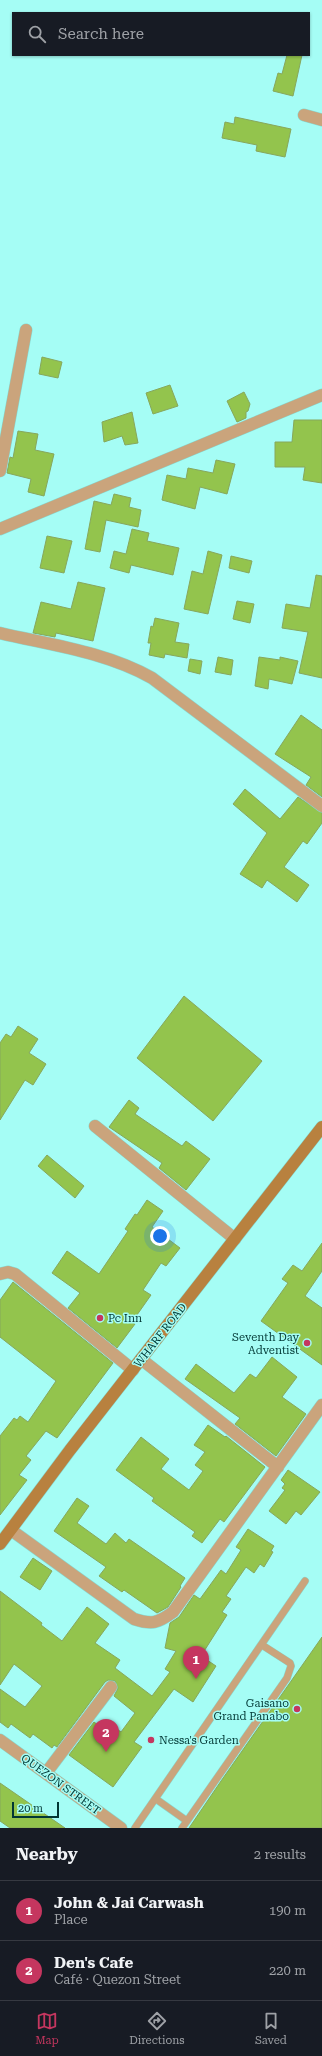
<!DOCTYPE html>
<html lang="en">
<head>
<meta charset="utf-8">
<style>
	:root { --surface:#171b24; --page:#242831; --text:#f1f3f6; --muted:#9ea1a6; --line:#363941; --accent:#c5365f }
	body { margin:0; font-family:"Roboto Serif",serif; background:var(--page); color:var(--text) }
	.scale { position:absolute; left:12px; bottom:10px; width:47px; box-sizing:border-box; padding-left:4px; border:2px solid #003734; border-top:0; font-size:11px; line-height:14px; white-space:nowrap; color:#003734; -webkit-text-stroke:3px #a5fdf5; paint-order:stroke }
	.you { position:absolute; left:160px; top:1236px; width:14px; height:14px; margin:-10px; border:3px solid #fff; border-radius:50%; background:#1a73e8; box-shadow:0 0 0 6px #1a73e833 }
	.badge { display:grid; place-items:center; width:26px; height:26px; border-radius:50%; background:var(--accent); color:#fff; font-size:13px; font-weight:700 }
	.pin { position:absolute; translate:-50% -33px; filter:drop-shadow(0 1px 2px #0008) }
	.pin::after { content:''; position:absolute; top:21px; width:14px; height:12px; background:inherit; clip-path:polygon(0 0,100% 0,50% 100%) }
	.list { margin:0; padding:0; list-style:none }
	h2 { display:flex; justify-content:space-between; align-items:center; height:52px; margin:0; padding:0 16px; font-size:17px }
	h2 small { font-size:13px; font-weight:400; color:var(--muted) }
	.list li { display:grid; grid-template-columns:26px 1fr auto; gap:12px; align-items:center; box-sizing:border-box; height:60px; padding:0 16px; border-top:1px solid var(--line) }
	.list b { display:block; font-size:15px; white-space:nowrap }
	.list p { margin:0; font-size:13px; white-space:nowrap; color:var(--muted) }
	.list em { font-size:13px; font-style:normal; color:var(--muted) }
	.icon { flex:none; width:22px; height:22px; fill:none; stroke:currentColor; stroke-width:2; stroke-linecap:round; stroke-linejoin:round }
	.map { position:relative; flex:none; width:322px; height:1828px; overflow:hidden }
	.search { position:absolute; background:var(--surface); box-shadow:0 1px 3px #0004; left:12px; right:12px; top:12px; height:44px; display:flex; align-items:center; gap:10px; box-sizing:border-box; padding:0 14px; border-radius:0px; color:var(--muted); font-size:15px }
	.sheet { height:172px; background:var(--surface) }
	nav { display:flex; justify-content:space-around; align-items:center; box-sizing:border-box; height:56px; border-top:1px solid var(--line); background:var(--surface); font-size:11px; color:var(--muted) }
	nav a { display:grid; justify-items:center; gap:2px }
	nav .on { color:var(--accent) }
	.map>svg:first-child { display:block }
</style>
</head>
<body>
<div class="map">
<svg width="322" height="1828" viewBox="0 0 322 1828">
	<rect width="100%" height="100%" fill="#a5fdf5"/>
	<path fill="#93c44d" stroke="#86a75d" d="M287,55H302L293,96L273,91L278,73L282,74Z
		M235,117L291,129L285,157L256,151L257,145L222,138L225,122L234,124Z
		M42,357L62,362L58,378L39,374Z
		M170,385L178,406L153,414L146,393Z
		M244,392L250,404L248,411L246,412V418L237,422L227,401Z
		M132,412L138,443L125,445L122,436L104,442L102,422Z
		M294,420H322V483L303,480L305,467H275V442H292Z
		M18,431L38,434L35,450L54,454L44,496L28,492L31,479L7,473L10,457L13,458Z
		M216,460L235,464L227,494L200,487L195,509L162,500L167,475L186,479L188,468L213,473Z
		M114,494L131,498L129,507L141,510L138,527L106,520L100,552L85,549L94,501L111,505Z
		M132,529L149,533L147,541L179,548L173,575L131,565L129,573L110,568L114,551L126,554Z
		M47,536L72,541L64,573L40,568Z
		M208,551L222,555L208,614L184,609L192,571L203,574Z
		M231,556L252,561L249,573L229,568Z
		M316,575L322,576V678L299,673L308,632L282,628L286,604L310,608Z
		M78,582L105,588L93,641L56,633L55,637L33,633L41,602L71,609Z
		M237,601L254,604L250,623L233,619Z
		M155,618L179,623L175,642L189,644L187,658L165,654L164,658L149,655L151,643H148L151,626L153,627Z
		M218,657L233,660L231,675L215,672Z
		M259,657L280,660V657L298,661L292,684L269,679L268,689L255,686Z
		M190,659L202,661L200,674L188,671Z
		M301,715L322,730V797L306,785L311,777L275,754Z
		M245,789L280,819L298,797L322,813V823L307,844L303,841L284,867L309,885L297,902L267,880L262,888L240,874L267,833L233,804Z
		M184,996L262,1061L213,1121L137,1058Z
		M18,1026L38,1039L29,1053L46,1064L33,1085L25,1080L0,1120V1043L6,1034L11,1037Z
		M129,1100L139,1108L135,1114L182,1146L186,1141L210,1159L186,1190L159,1168L162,1163L109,1127Z
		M47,1155L84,1186L75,1198L38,1166Z
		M147,1200L163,1211L152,1227L180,1248L166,1266L161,1263L143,1290L151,1295L132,1322L135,1324L117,1348L68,1308L80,1293L52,1273L67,1251L99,1274L128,1231L125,1229L135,1214L137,1215Z
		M322,1243V1271L305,1296L322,1308V1365L261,1321L288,1283L282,1279L293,1265L302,1271Z
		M13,1282L113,1363L57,1438L46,1431L26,1456L31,1460L19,1475L27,1480L0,1515V1436L14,1418L17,1420L20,1416L28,1422L56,1381L0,1337V1300Z
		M272,1357L297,1377L282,1397L306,1414L276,1456L235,1424L240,1418L185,1379L196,1364L234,1393L250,1374L256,1378Z
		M208,1425L225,1437L226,1436L265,1467L224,1522L220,1519L202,1543L192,1536L195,1532L152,1501L154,1498L116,1470L141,1437L169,1459L161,1469L189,1490L203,1471L195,1465L205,1452L194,1445Z
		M288,1470L320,1492L301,1515L296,1511L286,1524L269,1511L285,1490L282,1488L285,1484L281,1480Z
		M77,1498L89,1506L77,1523L106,1544L115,1533L126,1543L129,1539L185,1578L180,1586L181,1587L168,1607L157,1613L124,1590L122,1592L99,1576L106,1567L54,1531Z
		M248,1529L274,1546L271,1551L273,1552L264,1567L260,1564L254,1573L246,1567L226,1596L231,1599L222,1612L227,1615L201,1656L216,1666L193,1702L174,1689L134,1742L142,1747L113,1787L69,1755L94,1722L106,1731L108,1728L114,1732L117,1729L121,1732L135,1713L114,1696L118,1688L115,1681L108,1680L105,1682L57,1747L54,1745L52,1748L33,1734L30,1738L11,1724L8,1728L0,1722V1689L25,1707L42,1686L14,1664L0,1685V1591L42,1623L41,1625L62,1641L87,1607L109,1624L95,1643L120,1660L115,1668L152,1696L170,1672L165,1669L176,1651L165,1648L170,1623L179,1617L194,1595L200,1599L221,1570L226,1574L241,1550L236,1547Z
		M33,1558L52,1571L40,1590L20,1577Z
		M322,1637V1828H189L221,1781Z
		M0,1783L65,1828H10L0,1821Z"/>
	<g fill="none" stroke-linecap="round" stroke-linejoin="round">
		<g stroke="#87d9d2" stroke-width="8">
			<path id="service" d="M156,1799L187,1821L287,1678L291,1666L290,1663L262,1645
				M135,1828L305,1581
				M182,1828L187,1821"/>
		</g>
		<g stroke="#87d9d2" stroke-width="13">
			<path id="minor" d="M304,115L322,120
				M0,471L26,330
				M0,529L322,395
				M0,633C51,645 106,652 152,678L322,806
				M95,1126L235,1239
				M0,1274L8,1272L15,1274L133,1370
				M141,1359L278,1467
				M11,1530L134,1619C152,1625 158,1623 173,1612L322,1405
				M46,1773L111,1687"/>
		</g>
		<g stroke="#87d9d2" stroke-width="13">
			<path id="tertiary" d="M0,1740L121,1828"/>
		</g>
		<g stroke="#87d9d2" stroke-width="13">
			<path id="secondary" d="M0,1544L70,1450L322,1127"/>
		</g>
		<use href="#service" stroke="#caa47c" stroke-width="7"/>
		<use href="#minor" stroke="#caa47c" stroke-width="12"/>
		<use href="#tertiary" stroke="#caa47c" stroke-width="12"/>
		<use href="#secondary" stroke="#b8813f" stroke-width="12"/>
	</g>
	<g fill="#c5365f" stroke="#a5fdf5" stroke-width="1.5">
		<circle cx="100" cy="1318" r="4"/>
		<circle cx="307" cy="1343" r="4"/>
		<circle cx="297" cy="1709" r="4"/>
		<circle cx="151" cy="1740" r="4"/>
	</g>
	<g text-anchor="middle" stroke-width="3" stroke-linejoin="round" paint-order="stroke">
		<g font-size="11" fill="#003734" stroke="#a5fdf5" text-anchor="start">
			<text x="108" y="1322">Pc Inn</text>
			<text x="299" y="1341" text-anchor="end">Seventh Day<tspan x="299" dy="13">Adventist</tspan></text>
			<text x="289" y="1707" text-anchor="end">Gaisano<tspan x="289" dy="13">Grand Panabo</tspan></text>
			<text x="159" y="1744">Nessa's Garden</text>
		</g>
		<g font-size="11" fill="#003734" stroke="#a5fdf5">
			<text transform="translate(160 1335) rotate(-52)" y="4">WHARF ROAD</text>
			<text transform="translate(61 1784) rotate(36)" y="4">QUEZON STREET</text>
		</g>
	</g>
</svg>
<div class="scale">20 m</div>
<div class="you"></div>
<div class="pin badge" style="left:196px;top:1679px">1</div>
<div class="pin badge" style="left:106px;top:1752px">2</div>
<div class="search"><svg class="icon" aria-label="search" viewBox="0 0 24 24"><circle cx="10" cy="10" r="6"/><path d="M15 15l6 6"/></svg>Search here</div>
</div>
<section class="sheet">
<h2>Nearby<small>2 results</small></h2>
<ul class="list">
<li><span class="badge">1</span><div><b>John &amp; Jai Carwash</b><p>Place</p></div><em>190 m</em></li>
<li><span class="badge">2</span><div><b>Den's Cafe</b><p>Café · Quezon Street</p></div><em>220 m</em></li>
</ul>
</section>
<nav>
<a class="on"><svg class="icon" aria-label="map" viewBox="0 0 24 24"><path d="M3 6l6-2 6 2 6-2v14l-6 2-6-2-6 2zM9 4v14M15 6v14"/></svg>Map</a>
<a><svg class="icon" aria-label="directions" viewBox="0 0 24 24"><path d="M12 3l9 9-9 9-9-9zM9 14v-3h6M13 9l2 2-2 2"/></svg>Directions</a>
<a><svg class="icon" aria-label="saved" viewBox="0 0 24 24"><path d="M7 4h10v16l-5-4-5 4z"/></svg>Saved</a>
</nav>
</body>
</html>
